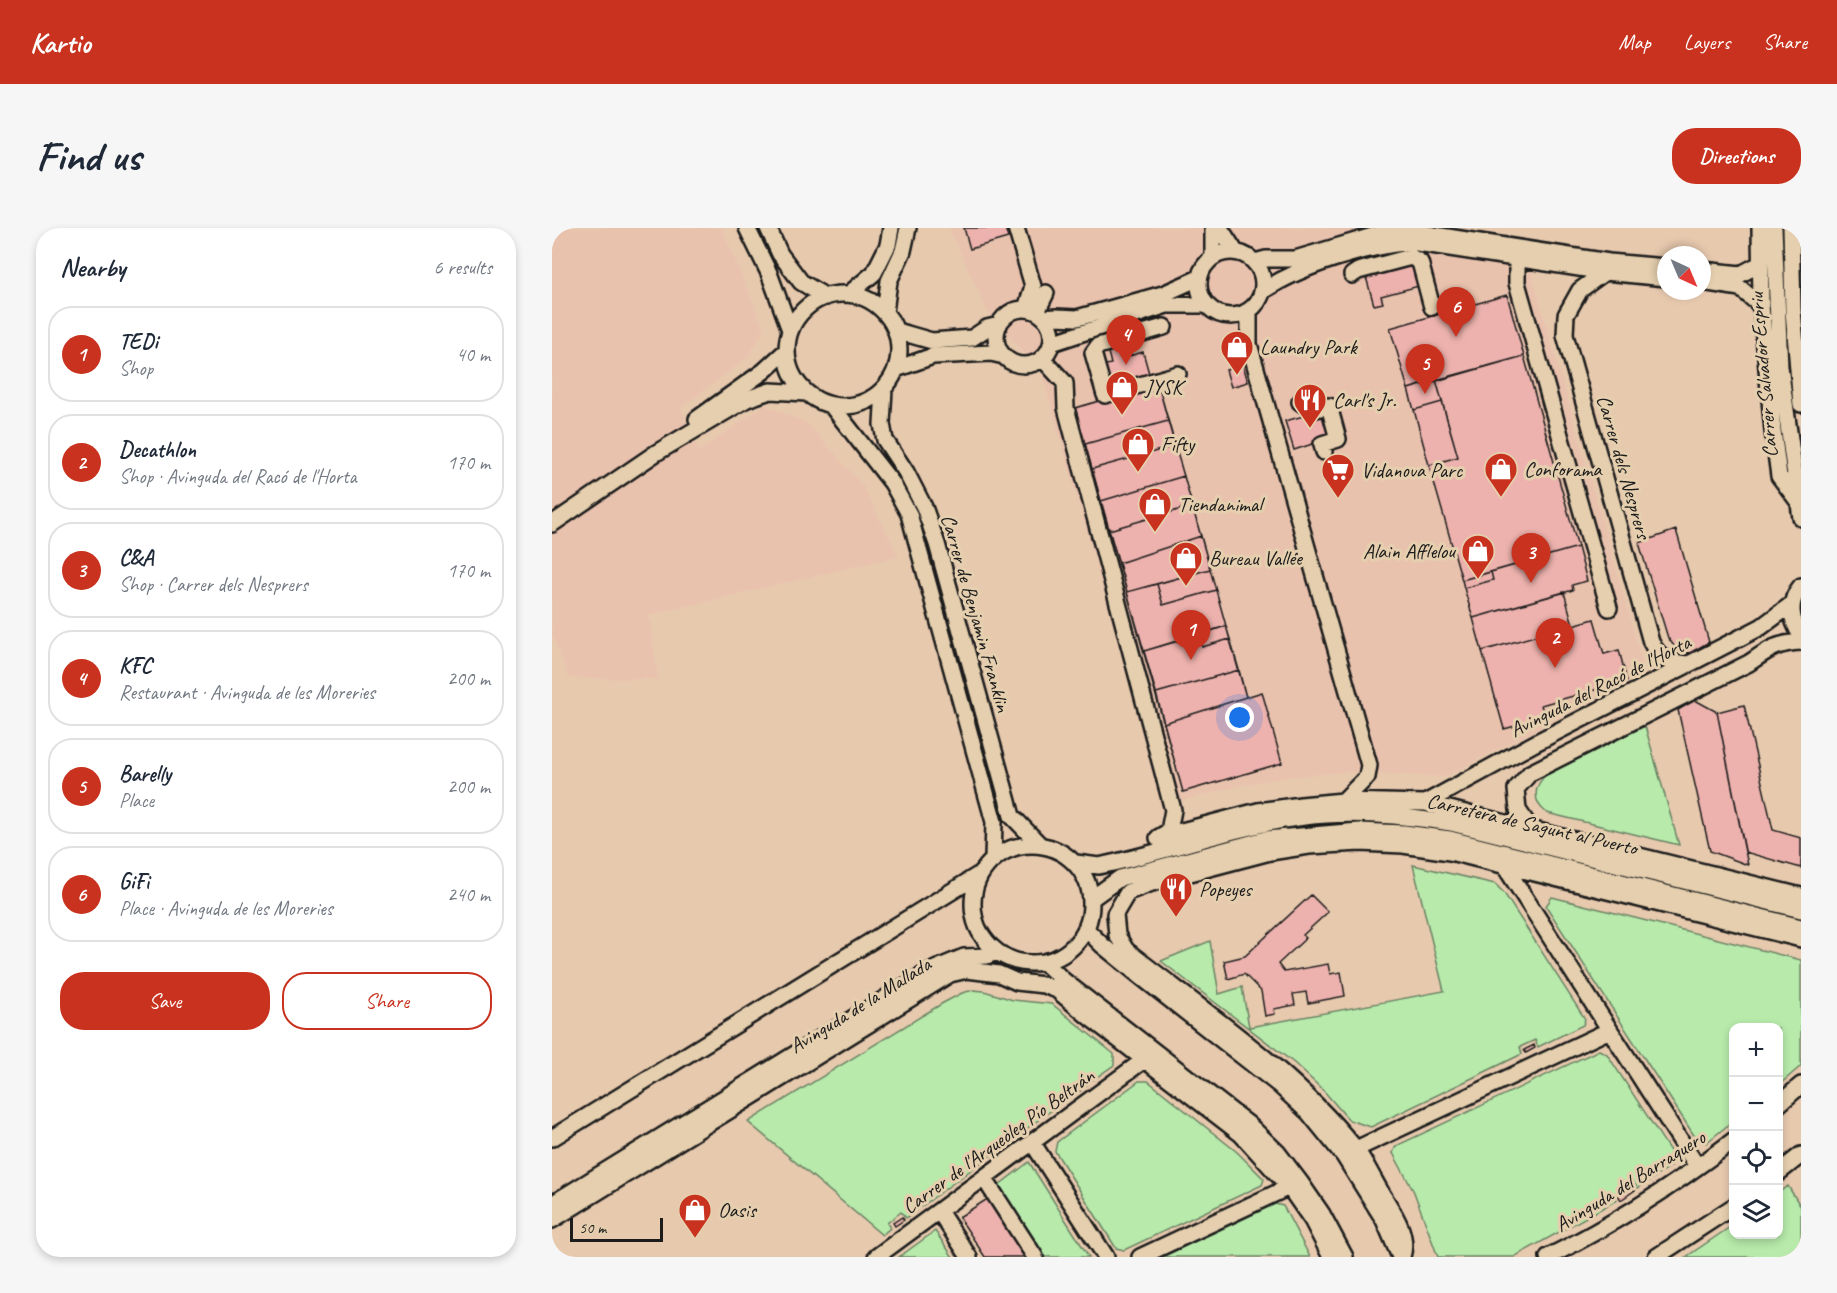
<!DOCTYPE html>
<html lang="en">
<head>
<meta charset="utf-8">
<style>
	:root { --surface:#fff; --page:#f6f6f7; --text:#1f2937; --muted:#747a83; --line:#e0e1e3; --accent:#c8321e }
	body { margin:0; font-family:Caveat,sans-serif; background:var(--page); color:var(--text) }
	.controls { position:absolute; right:18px; bottom:18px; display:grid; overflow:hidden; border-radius:12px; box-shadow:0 3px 9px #0003 }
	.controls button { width:54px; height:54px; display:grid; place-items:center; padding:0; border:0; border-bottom:2px solid var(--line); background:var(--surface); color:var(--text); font:30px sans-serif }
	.compass { position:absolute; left:1105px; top:18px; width:54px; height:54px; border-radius:50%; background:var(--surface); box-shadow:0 3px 9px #0003; rotate:136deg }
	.scale { position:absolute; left:18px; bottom:15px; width:93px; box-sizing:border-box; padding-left:6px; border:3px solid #1c1c1c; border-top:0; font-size:16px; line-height:21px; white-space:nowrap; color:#1c1c1c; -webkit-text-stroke:4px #e5cfae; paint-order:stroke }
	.you { position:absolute; left:688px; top:490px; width:21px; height:21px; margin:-15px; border:4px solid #fff; border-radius:50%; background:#1a73e8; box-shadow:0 0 0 9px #1a73e833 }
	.badge { display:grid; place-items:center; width:39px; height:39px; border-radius:50%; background:var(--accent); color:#fff; font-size:20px; font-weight:700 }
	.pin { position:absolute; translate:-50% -50px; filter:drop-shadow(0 2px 3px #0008) }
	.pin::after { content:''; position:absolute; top:32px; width:21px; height:18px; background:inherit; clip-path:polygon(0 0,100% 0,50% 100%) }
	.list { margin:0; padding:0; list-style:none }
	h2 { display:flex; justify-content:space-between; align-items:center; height:78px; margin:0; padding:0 24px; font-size:26px }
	h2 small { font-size:20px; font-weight:400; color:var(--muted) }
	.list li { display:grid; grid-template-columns:39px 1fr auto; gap:18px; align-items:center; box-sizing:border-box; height:96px; margin:0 12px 12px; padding:0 12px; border:2px solid var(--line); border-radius:24px }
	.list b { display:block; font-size:22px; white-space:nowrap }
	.list p { margin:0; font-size:20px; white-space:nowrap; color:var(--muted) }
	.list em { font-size:20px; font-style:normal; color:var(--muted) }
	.actions { display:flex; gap:12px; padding:18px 24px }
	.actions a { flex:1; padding:14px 0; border:2px solid var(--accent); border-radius:24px; text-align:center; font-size:21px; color:var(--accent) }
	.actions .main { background:var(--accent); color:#fff }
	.icon { flex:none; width:33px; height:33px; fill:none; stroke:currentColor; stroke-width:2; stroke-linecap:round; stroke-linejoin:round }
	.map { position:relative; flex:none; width:1249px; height:1029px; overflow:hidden; border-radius:24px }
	header { display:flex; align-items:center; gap:36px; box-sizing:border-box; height:84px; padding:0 30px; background:var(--accent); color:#fff }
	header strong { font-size:28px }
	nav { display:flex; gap:33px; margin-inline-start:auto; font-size:21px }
	.intro { display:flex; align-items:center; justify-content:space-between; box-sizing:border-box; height:144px; padding:0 36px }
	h1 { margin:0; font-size:42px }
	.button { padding:15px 27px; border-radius:24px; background:var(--accent); color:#fff; font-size:21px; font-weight:700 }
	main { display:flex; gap:36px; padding:0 36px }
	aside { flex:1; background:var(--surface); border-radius:24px; box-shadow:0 3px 9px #0003 }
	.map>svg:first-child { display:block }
</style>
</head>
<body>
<header>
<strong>Kartio</strong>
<nav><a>Map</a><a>Layers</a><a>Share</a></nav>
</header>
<div class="intro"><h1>Find us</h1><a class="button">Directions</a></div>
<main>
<aside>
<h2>Nearby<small>6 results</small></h2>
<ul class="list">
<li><span class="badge">1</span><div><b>TEDi</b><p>Shop</p></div><em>40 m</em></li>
<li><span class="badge">2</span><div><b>Decathlon</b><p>Shop · Avinguda del Racó de l'Horta</p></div><em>170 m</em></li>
<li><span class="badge">3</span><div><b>C&amp;A</b><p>Shop · Carrer dels Nesprers</p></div><em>170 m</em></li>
<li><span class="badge">4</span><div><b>KFC</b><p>Restaurant · Avinguda de les Moreries</p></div><em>200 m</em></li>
<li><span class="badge">5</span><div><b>Barelly</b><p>Place</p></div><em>200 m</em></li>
<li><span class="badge">6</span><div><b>GiFi</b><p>Place · Avinguda de les Moreries</p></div><em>240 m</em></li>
</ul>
<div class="actions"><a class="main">Save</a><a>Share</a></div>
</aside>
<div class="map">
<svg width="1249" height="1029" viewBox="0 0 1249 1029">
	<rect width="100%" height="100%" fill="#e7c9ae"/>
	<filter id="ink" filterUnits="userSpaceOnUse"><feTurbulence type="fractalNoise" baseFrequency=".0167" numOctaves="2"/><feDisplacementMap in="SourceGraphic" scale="12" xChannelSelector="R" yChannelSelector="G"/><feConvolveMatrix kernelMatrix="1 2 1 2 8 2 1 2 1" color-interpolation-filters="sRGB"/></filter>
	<g filter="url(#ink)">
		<path fill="#e9c2ae" d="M0,0H170L212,102L196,129L129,180L147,223L213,177L255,195L310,257L347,328L97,387L106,451L17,450L0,406Z
			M397,0H844L861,24L979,43L1092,439L1088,448L892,549L795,544L735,549L694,556L613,577L490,146L436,84Z"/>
		<path fill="#b7eaab" stroke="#6a8364" stroke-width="1.5" d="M1093,498L1127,617L995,585C980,574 981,558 995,546Z
			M861,637L943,656L952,665L1033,791L1031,797L986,819L983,812L968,819L970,826L819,899L797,892L771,862L742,835L609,733L658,713L667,766L690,759L697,799L892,763Z
			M1000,669L1249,732V838L1227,857L1226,800H1182L1181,893L1154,915L1145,912L994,678Z
			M421,762L432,763L461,772L500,776L562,826V837L539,853L535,848L516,862L520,867L354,990L349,984L335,995L338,1000L330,1007L196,894L391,775L410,765Z
			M1047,822L1055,826L1122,929L1119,938L1086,960L1081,954L1062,967L1065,972L962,1029H886L862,964L841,925L844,918Z
			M587,853H596L685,924L712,951L710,957L572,1022L564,1020L503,923L505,914Z
			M477,934L537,1029H492L447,957Z
			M1236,958L1249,979V1029H1134L1181,997L1182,1006H1226L1227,964Z
			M723,976L731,978L758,1029H610Z
			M383,1003L401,1029H347Z"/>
		<path fill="#edb2ad" stroke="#1c1c1c" stroke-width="1.5" d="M412,0H453L456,10L418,21Z
			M860,36L867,58L829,68L831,75L822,77L814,49Z
			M955,67L972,128L856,161L838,100Z
			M566,117L570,130L591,124L598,149L554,159L549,138L559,136L555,120Z
			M972,128L1026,319L910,352L877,237L906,229L884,152Z
			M691,137L696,154L679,159L674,142Z
			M884,152L890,174L862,182L856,161Z
			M606,156L694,469L710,464L730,535L631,564L523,180Z
			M606,156L616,193L533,216L523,180Z
			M890,174L906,229L877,237L862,182Z
			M774,182L782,209L742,222L733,193Z
			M616,193L623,218L540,241L533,216Z
			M623,218L632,248L549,273L540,241Z
			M632,248L640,278L557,302L549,273Z
			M640,278L649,308L567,335L557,302Z
			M1124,302L1157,414L1138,425L1125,422L1116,410L1087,315Z
			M649,308L658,341L575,364L567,335Z
			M1026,319L1035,353L1020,357L1021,362L921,390L912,360L941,352L939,344Z
			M658,341L664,362L611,377L605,356Z
			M939,344L941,352L912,360L910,352Z
			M605,356L611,377L664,362L674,398L592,423L575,364Z
			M1012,364L1021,397L930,423L921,390Z
			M1042,391L1052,426L1067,422L1075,453L989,477L993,490L952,501L930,423Z
			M674,398L678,411L650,419L647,407Z
			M647,407L650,419L678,411L687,442L604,465L592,423Z
			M687,442L694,469L612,495L604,465Z
			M710,464L730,535L631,564L612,495Z
			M1143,472L1165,484L1196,637L1158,623L1126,482Z
			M1192,477L1221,602L1249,610V640L1193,624L1165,484Z
			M759,667L776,684L751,707L754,710L726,736L732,744L776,736L778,746L789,744L793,768L756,775L754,764L741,766L743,777L722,781L723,786L713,788L709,763L692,746L676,751L672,733L693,728Z
			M982,817L983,820L974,825L972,822Z
			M534,851L537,855L524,866L521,862Z
			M1080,958L1083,962L1069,972L1066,967Z
			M437,970L475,1029H433L407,989Z
			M350,989L352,992L343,998L341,995Z"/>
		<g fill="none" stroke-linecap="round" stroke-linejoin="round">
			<g stroke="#1c1c1c" stroke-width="20">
				<path id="minor" d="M195,0L217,45L238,102
					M216,0L228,26L249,54L274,69
					M464,0L481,58L474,81
					M668,0L683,23
					M1208,0L1209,78L1221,203L1227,248L1245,272
					M1222,0L1228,139L1249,290
					M1239,0L1241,82L1249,176
					M647 56a32 32 0 1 1 64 0a32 32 0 1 1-64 0Z
					M661,29V0
					M965,30V55L1057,380
					M703,34L714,31H743L831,5L857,3L1057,34L1114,39
					M1150,42L1189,46L1208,36
					M1053,44L1028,62L1014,87L1013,107L1099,414C1107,431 1119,435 1137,436
					M800,47L806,43L859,29L868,34L880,79
					M1150,54L1188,60L1209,78
					M711,63C750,37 812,19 859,14L1053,44L1114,50
					M297,66L322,45L336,17L339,0
					M235 122a56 56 0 1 1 112 0a56 56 0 1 1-112 0Z
					M444 109a28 28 0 1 1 56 0a28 28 0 1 1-56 0Z
					M697,83V116L817,537L815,549L791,573
					M333,84L337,53L351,23L356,0
					M485,84L494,65
					M493,90L504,89L525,90L611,66L647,50
					M612,99L546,118L541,125L553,167L626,146
					M345,103L380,113L420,110L435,100L447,97
					M500,115L615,77H654
					M490,130L513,155L514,180L621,582L617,603L606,610
					M344,141L381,128L439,125L452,128
					M332,161L330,196L333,212L354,244L372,279L385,316L460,588L488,617
					M748,174L760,182L777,178L786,211L770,216L772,224
					M279,177L340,255L357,286L442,594L441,631
					M145,191L212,143L235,122
					M0,296L104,225L195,171L218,163L255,165
					M1249,358C1236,373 1238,392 1249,407
					M873,575L985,514L1209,399L1240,376
					M978,600L966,582L964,561L978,545L1197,435C1216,422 1225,415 1249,414
					M607,609L706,583L749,577L791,573L873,575L1249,668
					M421 676a59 59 0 1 1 118 0a59 59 0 1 1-118 0Z
					M524,635L547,638C615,624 683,598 752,589C801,583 850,588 899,595L1249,682
					M952,637L1145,938
					M539,671L568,650L714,611L807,603L852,605L898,611L1249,699
					M534,701L550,717L588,748L727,857L757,885L792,928L832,992L848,1029
					M492,734L512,753L697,897L726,925L748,954L770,986L793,1029
					M1226,877L1249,857
					M0,910L428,646
					M480,914L554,1029
					M804,921L1058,802
					M1226,945L1249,927
					M432,950L483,1029
					M0,976L376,744L412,729L435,728L444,724
					M387,983L417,1029
					M0,992L398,746L415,742L447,746L465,754L492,757L505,762L536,788L689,906L737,959L760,992L779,1029
					M324,1029L592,832
					M588,1029L737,959
					M850,1029C857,1006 842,986 830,966C821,951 813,933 802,919C739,841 653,784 574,722L565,707L563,686L576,664L600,655L718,624L757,618L808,615L851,617L898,624L1249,711
					M996,1029C1061,997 1124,956 1182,912
					M1104,1029L1182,978"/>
			</g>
			<use href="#minor" stroke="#e5cfae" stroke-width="15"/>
		</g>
	</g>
	<defs>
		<g id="shop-pin" transform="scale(1.725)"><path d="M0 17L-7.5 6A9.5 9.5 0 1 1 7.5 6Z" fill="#c8321e" stroke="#e5cfae"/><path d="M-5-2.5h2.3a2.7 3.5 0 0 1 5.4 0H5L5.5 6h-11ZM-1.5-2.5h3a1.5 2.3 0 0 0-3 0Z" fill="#fff"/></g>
		<g id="restaurant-pin" transform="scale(1.725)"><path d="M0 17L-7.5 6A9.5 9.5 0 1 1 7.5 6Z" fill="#c8321e" stroke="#e5cfae"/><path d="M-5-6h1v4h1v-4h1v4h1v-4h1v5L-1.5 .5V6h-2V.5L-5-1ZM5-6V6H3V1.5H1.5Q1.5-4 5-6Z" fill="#fff"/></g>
		<g id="supermarket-pin" transform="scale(1.725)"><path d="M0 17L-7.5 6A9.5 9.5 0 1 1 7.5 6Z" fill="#c8321e" stroke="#e5cfae"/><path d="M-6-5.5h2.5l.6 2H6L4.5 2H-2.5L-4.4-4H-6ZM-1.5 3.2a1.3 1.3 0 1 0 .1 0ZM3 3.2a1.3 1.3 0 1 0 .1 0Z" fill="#fff"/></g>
	</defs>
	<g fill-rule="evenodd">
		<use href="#shop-pin" x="685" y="119"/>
		<use href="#shop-pin" x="570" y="159"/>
		<use href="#restaurant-pin" x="758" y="172"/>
		<use href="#shop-pin" x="586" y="216"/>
		<use href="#shop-pin" x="949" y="241"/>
		<use href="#supermarket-pin" x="786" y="242"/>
		<use href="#shop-pin" x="603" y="276"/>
		<use href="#shop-pin" x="926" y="323"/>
		<use href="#shop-pin" x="634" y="330"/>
		<use href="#restaurant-pin" x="624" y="661"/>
		<use href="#shop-pin" x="143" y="982"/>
	</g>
	<g text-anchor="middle" stroke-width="6" stroke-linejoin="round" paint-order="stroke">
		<g font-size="21" fill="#1c1c1c" stroke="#e5cfae" text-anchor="start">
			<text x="708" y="126">Laundry Park</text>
			<text x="593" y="166">JYSK</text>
			<text x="781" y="179">Carl's Jr.</text>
			<text x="609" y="223">Fifty</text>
			<text x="972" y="248">Conforama</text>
			<text x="809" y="249">Vidanova Parc</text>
			<text x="626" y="283">Tiendanimal</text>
			<text x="903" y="330" text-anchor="end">Alain Afflelou</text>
			<text x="657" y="337">Bureau Vallée</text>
			<text x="647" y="668">Popeyes</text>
			<text x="166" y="989">Oasis</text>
		</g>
		<g font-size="21" fill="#1c1c1c" stroke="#e5cfae">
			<text transform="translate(1211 147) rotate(-95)" y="7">Carrer Salvador Espriu</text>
			<text transform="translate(1072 239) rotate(74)" y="7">Carrer dels Nesprers</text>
			<text transform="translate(424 385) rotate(74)" y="7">Carrer de Benjamin Franklin</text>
			<text transform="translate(1048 458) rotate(-27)" y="7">Avinguda del Racó de l'Horta</text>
			<text transform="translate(980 596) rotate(13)" y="7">Carretera de Sagunt al Puerto</text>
			<text transform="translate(308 777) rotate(-32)" y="7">Avinguda de la Mallada</text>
			<text transform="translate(446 913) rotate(-36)" y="7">Carrer de l'Arqueòleg Pío Beltrán</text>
			<text transform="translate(1078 953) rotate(-32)" y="7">Avinguda del Barraquero</text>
		</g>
	</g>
</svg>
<div class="controls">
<button>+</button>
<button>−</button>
<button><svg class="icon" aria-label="locate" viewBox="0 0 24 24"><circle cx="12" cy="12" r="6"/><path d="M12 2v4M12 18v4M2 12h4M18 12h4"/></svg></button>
<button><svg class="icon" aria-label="layers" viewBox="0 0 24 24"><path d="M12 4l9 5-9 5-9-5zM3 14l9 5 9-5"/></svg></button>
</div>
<svg class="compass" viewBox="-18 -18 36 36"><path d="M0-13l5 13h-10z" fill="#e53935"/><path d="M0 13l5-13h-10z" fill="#747a83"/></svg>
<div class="scale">50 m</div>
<div class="you"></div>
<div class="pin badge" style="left:639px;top:432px">1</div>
<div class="pin badge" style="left:1003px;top:440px">2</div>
<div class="pin badge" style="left:979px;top:355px">3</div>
<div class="pin badge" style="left:574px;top:137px">4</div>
<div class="pin badge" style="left:873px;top:166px">5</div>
<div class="pin badge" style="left:904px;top:109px">6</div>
</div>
</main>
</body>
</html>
